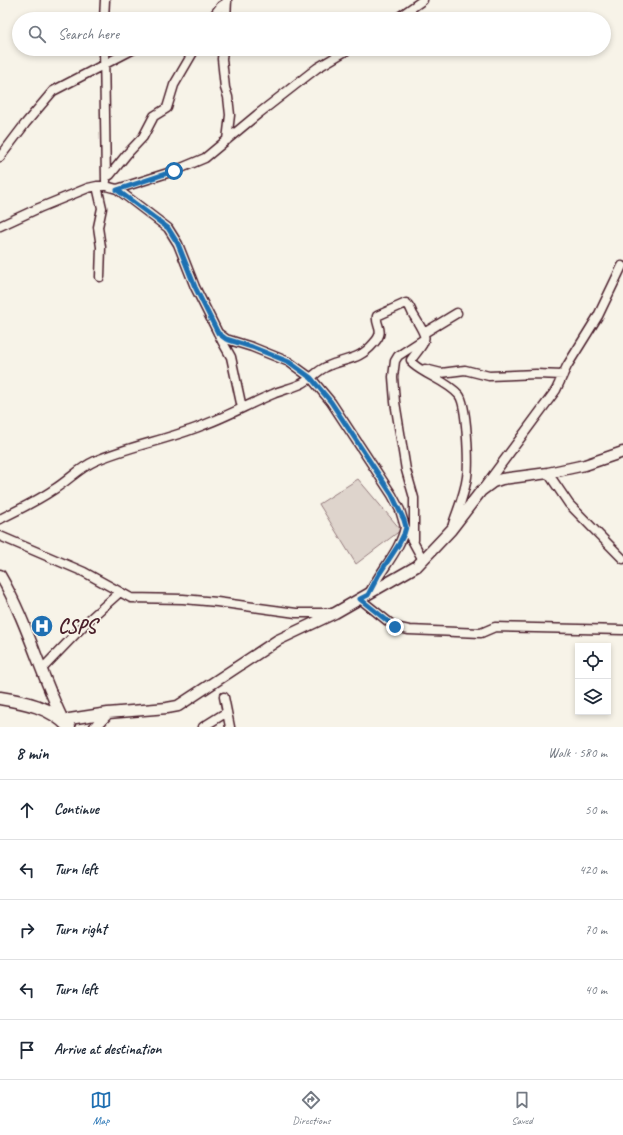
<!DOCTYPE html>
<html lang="en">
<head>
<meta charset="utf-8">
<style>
	:root { --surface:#fff; --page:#f2f2f3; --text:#1f2937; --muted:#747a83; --line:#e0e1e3; --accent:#1f6fb2 }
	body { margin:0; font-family:Caveat,sans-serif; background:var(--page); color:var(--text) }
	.controls { position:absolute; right:12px; bottom:12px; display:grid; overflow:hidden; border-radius:0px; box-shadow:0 2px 6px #0003 }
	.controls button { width:36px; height:36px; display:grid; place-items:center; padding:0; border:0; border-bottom:1px solid var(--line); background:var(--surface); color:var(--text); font:20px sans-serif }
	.stop { position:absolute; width:12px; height:12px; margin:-9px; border:3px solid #1f6fb2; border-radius:50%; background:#fff }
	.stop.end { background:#1f6fb2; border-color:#fff; box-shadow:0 1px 4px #0008 }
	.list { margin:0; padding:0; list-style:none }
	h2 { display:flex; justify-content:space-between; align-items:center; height:52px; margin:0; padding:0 16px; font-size:17px }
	h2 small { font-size:13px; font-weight:400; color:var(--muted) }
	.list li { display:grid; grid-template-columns:26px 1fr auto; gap:12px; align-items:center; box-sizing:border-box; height:60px; padding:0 16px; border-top:1px solid var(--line) }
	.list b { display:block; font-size:15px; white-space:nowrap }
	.list em { font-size:13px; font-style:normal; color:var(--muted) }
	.icon { flex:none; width:22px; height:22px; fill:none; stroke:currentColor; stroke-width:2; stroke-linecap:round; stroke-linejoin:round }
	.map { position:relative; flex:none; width:623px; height:727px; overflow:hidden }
	.search { position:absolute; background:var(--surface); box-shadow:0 2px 6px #0003; left:12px; right:12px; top:12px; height:44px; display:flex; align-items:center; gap:10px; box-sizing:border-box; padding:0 14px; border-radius:22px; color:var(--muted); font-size:15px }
	.sheet { height:352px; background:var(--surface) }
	nav { display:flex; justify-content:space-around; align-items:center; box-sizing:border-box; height:56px; border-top:1px solid var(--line); background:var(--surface); font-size:11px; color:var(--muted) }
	nav a { display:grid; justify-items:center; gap:2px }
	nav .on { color:var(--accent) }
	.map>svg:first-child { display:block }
</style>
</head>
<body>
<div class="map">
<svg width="623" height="727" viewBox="0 0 623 727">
	<rect width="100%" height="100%" fill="#f7f3e8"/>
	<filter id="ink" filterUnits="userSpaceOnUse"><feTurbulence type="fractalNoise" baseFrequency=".025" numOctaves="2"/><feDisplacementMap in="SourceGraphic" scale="8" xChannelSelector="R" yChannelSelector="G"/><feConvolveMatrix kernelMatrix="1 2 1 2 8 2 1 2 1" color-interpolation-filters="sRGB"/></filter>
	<g filter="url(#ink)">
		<path fill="#ded4cc" stroke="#947a7c" d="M358,479L401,530L356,564L319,504Z"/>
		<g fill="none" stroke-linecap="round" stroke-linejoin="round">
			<g stroke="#4a1f2b" stroke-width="11">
				<path id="minor" d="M104,19L105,0
					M211,19L221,6L227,2
					M226,19L227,0
					M396,19L423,0
					M104,49L106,181
					M223,49L222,59L225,88L228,97L230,115L227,140
					M0,157L25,124L53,91L134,49
					M106,177L110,175L127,154L143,137L154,116L167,108L174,85L195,49
					M97,186L102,208L98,227L101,247L100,277
					M117,189L168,228L178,244L195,287L222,341L231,357L242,408
					M0,226L39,208L88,188L97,186H106L117,189L174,171L205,158L258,114L317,68L349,49
					M218,333L226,339L252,347L289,362L311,378L331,402L392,495L400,510L405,527L423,560
					M424,333L457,313
					M425,369L441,373L465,370L489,376L536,374L563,375
					M548,473L569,504L623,559
					M485,486L556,390L567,366L598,316L622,266
					M0,519C18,510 37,501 53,490C68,481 79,468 95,461C129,446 167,440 201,426C226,417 249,404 273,394C282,390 292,388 301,384C311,379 317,371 326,367C345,358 359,361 374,343C386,330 375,326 377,316L406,303C411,306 411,312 414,316C429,341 428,337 411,360L413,364C427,376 447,381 459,395C467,405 469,463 467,477C465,493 458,509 453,524
					M0,536L84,572L131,598L183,599L217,602L296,613H334
					M414,540V498L406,470L395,402L393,377L395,361L398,356L424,339
					M369,594C379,572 401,550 405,527
					M360,599L395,627L409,630L481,633L495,627L623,630
					M42,669L91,618L120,592
					M224,697L230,727
					M203,727L227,712"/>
			</g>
			<g stroke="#4a1f2b" stroke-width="13">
				<path id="tertiary" d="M0,575C27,621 40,673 63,720L108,713L167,708L178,706L278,640L335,613L417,566L451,530L481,491L493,482L502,479L548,473L585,465L623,452
					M95,727L108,713"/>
			</g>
			<g stroke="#4a1f2b" stroke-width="15">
				<path id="secondary" d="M0,698C25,702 51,707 69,727"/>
			</g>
			<use href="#minor" stroke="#f7f3e8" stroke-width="8"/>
			<use href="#tertiary" stroke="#f7f3e8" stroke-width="10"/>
			<use href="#secondary" stroke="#f7f3e8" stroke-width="12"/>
		</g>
	</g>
	<g fill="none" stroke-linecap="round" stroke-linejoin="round" filter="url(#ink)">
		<path stroke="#1f6fb2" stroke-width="5" d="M174,171L117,190L168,228L178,244L195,287L218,333L226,339L252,347L289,362L311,378L331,402L392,495L404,520L406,527L404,534L399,544L378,576L368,595L360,599L395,627"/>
	</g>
	<defs>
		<g id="hospital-disc" transform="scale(1.15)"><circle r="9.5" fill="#1f6fb2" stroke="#f7f3e8"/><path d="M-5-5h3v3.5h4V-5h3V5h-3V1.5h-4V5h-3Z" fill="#fff"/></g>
	</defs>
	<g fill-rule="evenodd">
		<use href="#hospital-disc" x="42" y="626"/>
	</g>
	<g text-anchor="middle" stroke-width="3.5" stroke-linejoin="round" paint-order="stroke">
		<g font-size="20" font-weight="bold" fill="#4a1f2b" stroke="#f7f3e8" text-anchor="start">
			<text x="58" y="633">CSPS</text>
		</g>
	</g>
</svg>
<div class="controls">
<button><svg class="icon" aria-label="locate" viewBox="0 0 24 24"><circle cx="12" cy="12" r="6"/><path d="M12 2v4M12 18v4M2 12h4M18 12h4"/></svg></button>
<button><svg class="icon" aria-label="layers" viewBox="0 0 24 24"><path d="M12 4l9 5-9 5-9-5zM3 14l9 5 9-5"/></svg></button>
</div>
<div class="stop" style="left:174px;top:171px"></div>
<div class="stop end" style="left:395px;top:627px"></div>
<div class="search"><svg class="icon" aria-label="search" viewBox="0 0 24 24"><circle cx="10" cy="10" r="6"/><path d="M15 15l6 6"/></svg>Search here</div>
</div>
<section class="sheet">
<h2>8 min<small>Walk · 580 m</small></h2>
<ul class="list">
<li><svg class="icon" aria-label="ahead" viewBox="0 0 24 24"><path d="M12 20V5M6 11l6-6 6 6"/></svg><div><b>Continue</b></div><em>50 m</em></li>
<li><svg class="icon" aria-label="left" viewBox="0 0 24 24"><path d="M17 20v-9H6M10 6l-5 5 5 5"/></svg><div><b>Turn left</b></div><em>420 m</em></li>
<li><svg class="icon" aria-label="right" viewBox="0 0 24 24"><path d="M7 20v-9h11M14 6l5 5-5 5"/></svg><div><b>Turn right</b></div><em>70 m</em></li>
<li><svg class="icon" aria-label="left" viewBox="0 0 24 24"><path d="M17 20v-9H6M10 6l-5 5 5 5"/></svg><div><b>Turn left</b></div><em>40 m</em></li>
<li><svg class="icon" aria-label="arrive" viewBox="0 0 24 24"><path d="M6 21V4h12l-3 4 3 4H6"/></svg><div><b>Arrive at destination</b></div></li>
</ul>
</section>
<nav>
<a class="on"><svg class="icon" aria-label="map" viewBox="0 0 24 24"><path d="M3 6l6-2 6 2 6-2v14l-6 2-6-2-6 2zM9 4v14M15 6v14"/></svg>Map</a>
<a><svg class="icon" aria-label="directions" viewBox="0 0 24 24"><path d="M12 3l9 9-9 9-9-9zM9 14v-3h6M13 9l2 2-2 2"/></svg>Directions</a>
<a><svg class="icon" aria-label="saved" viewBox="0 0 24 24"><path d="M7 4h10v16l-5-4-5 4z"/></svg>Saved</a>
</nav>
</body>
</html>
